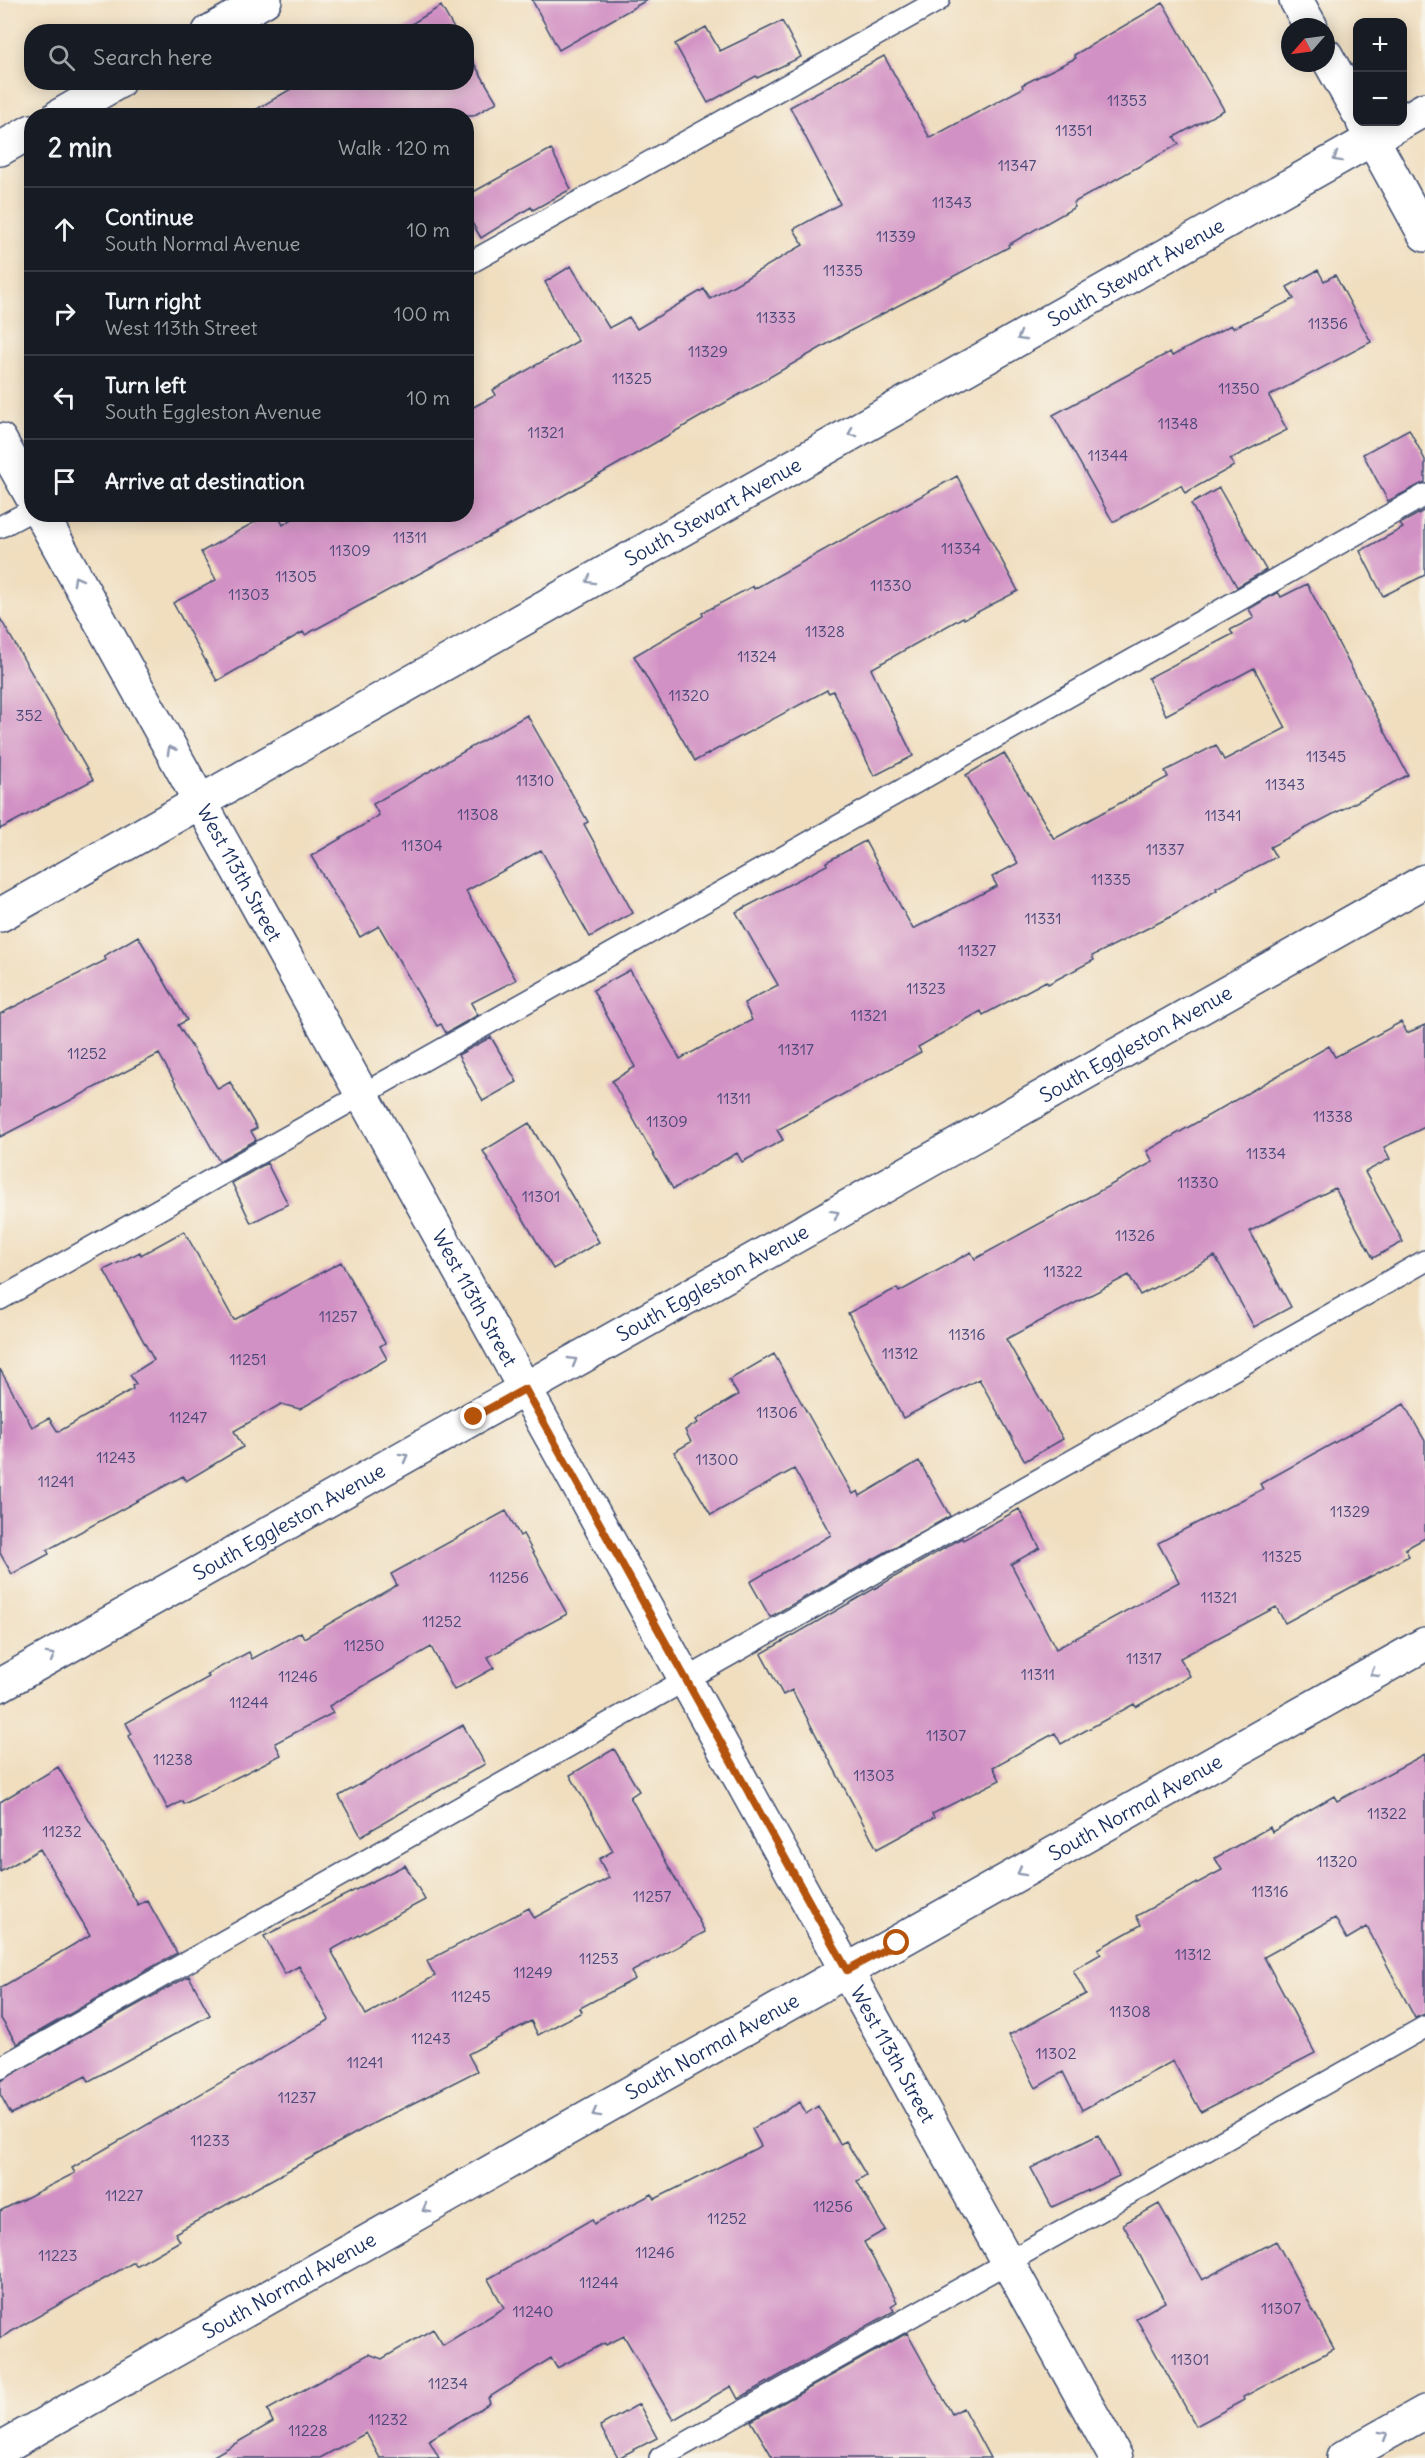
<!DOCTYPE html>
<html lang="en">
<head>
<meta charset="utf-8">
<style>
	:root { --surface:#171b24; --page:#20242c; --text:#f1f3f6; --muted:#9ea1a6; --line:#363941 }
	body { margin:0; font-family:Delius,sans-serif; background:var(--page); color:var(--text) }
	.controls { position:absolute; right:18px; top:18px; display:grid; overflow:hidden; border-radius:12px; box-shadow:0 3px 15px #0003 }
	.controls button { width:54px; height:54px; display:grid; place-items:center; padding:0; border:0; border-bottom:2px solid var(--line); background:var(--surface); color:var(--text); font:30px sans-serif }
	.compass { position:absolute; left:1281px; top:18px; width:54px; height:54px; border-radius:50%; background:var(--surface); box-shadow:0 3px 15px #0003; rotate:242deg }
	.stop { position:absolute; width:18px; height:18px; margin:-14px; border:4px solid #b45309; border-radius:50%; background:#fff }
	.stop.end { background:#b45309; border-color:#fff; box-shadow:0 2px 6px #0008 }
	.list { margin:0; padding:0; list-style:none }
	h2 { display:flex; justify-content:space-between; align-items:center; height:78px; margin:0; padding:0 24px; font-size:26px }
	h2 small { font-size:20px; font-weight:400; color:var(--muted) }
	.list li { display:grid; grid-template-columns:39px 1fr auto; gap:18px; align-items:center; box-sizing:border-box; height:84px; padding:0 24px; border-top:2px solid var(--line) }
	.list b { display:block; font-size:22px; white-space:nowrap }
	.list p { margin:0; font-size:20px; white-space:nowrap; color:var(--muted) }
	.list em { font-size:20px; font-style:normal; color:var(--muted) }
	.icon { flex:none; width:33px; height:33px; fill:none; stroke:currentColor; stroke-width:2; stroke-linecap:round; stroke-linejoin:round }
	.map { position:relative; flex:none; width:1425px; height:2458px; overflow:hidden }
	.search { position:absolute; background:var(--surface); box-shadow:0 3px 15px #0003; left:24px; top:24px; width:450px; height:66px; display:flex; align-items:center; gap:15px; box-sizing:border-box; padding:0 21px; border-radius:24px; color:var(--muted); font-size:22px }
	.panel { position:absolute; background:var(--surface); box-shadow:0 3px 15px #0003; left:24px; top:108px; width:450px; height:414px; border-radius:24px }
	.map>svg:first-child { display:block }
</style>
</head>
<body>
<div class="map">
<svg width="1425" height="2458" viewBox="0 0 1425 2458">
	<rect width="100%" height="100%" fill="#f7f3e8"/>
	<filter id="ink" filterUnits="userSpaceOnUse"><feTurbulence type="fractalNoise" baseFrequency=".0167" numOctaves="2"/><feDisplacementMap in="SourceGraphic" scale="12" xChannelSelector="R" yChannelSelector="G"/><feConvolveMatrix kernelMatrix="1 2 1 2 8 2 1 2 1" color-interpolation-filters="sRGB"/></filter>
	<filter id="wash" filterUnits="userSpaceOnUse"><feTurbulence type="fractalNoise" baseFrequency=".008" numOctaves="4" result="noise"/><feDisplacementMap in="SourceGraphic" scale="24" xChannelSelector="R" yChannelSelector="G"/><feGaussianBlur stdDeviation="1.35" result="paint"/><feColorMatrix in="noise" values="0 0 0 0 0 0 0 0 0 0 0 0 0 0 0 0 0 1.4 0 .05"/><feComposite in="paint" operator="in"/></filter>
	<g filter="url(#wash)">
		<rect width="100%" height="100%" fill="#f0debf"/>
		<g id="blocks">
			<path fill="#d291c4" d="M532,0H647L559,50Z
				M1163,3L1224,110L1174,137L1179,144L1073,203L1075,207L1008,245L1009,247L850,331L536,511L305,635L303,632L217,681L173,603L216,580L201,552L269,514H277L283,525L300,514H466V411L496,395L493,390L578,341L545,282L571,266L609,328L629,317L637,329L704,289L710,299L803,245L794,229L840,204L790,107L884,56L930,138L1023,88L1022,85L1076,58L1074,55Z
				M441,6L456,32H398Z
				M782,21L801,57L757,78L756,76L708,103L675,44L706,27L720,51Z
				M466,50L497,102L473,116H245L291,89L287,82H466Z
				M551,149L571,189L533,210L531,207L481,238L466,213V196Z
				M1318,270L1324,281L1335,275L1371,342L1269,396L1287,430L1230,459L1234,466L1185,493L1181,485L1113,522L1053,415L1170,352L1172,356L1231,325L1233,328L1294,299L1287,287Z
				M1409,429L1425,460V482L1388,501L1363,454Z
				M957,476L1018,591L964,619L963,617L871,669L913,756L874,776L833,691L829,693L827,690L695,761L634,656L703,616L702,613L753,586L754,589Z
				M1219,488L1266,570L1237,587L1191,504Z
				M1425,510V575L1383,596L1360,551L1403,528L1400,524Z
				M1307,584L1408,775L1270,847L1276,857L1216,888L1217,890L1174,915L1092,956L1094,960L1048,984L1046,981L983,1015L981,1011L918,1047L921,1052L777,1130L783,1140L742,1162L737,1153L673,1189L612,1081L635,1067L593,990L630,970L680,1059L752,1020L744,1003L778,985L736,912L827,865L826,862L865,841L913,929L997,886L992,877L1018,863L966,775L1004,753L1054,839L1168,777L1165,771L1216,745L1224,760L1286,728L1254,668L1166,715L1148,678L1233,634L1230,630L1254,618L1249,609L1278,592L1281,597Z
				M0,618L93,780L0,829Z
				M527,715L588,822L584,824L633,913L590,937L541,850L466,891L516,980L471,1003L478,1015L446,1033L441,1024L437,1026L379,926L360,937L311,856L377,817L379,815L373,804Z
				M138,936L187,1020L178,1025L218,1089L230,1082L257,1128L251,1131L256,1140L219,1161L159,1054L0,1137V1014L106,960L104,956Z
				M1401,1022L1407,1033L1425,1025V1127L1384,1147L1390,1159L1365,1172L1403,1242L1373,1258L1335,1188L1250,1231L1291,1307L1254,1327L1215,1256L1140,1295L1129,1275L1006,1339L1063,1439L1025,1461L979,1379L903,1418L848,1313L897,1288L899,1292L971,1252L975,1259L1153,1162L1147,1151L1329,1046L1335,1057Z
				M491,1037L517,1082L483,1101L458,1055Z
				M529,1123L599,1242L553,1269L483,1151Z
				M267,1163L288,1204L251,1223L232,1183Z
				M184,1231L234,1320L341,1262L385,1343L380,1346L387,1359L300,1409L281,1404L234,1431L243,1447L186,1481L183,1476L47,1550L49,1554L12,1574L0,1553V1369L32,1427L49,1418L58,1432L133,1389L132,1386L136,1384L130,1375L154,1360L104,1270L140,1252L141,1255Z
				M774,1354L853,1494L858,1491L860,1496L919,1461L950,1516L770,1617L750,1582L831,1535L794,1469L711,1515L674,1452L691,1442L685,1430L698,1423L696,1420L738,1395L729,1380Z
				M1404,1404L1425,1441V1538L1405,1549L1409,1556L1285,1623L1276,1607L1180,1658L1190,1676L1136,1707L1134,1704L1061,1744L1055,1733L993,1767L1000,1780L932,1814L934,1818L877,1849L792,1690L783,1695L761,1654L962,1538L963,1540L1019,1509L1040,1548L1011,1564L1056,1649L1179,1582L1158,1543L1263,1489L1260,1484Z
				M506,1511L520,1536L523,1534L567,1614L488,1657L494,1668L454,1690L431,1647L329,1706L333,1713L275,1743L281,1755L184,1804L182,1801L168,1809L129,1736L132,1734L126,1723L209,1677L207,1674L249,1652L252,1659L301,1632L304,1638L397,1585L391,1574Z
				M463,1725L485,1764L361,1836L339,1796Z
				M614,1749L639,1791L630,1797L705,1932L631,1972L635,1979L580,2008L582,2012L538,2035L531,2021L468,2054L477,2071L372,2124L175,2233L180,2241L136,2266L134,2262L0,2338V2211L75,2173L72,2168L329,2020L299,1966L285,1974L264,1936L405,1865L425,1900L331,1950L366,2015L435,1976L427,1961L529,1908L534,1918L609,1878L599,1859L613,1851L570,1775Z
				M1425,1754V2014L1415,2018L1367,1927L1347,1939L1335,1918L1264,1957L1315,2053L1201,2112L1173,2061L1082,2110L1063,2072L1036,2088L1009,2035L1086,1994L1073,1970L1101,1954L1098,1949L1141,1925L1136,1916L1222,1870L1215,1858L1270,1827L1272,1832L1334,1796L1337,1801Z
				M58,1767L138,1905L147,1900L177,1953L17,2044L0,2017V1988L90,1935L40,1849L0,1872V1802Z
				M189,1976L210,2015L89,2081L86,2076L11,2114L0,2094V2081Z
				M800,2102L806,2114L818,2106L840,2144L846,2141L866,2175L857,2181L885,2230L864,2242L897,2302L891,2306L894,2311L738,2399L731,2386L673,2420L624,2336L606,2345L605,2343L557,2368L551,2358L488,2398L490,2403L429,2440L439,2458H380L366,2433L320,2458H210L273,2422L267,2410L369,2354L382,2359L433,2329L443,2345L504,2308L488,2279L592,2219L594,2224L652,2194L655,2199L761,2146L752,2129Z
				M1098,2135L1119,2176L1052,2207L1031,2168Z
				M1159,2204L1202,2280L1276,2241L1334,2349L1243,2397L1244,2400L1196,2426L1136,2318L1165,2302L1123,2224Z
				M907,2333L952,2414L963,2408L990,2458H773L751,2421Z
				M639,2404L657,2438L618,2458L600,2426Z"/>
		</g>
	</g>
	<g filter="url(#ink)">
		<use href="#blocks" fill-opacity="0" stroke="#3b496d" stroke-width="1.5"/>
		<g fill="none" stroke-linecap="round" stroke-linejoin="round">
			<g stroke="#3b496d" stroke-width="24">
				<path id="service" d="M466,265L939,0
					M0,527L32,510
					M0,1299L1425,495
					M0,2068L1425,1261
					M660,2458L1425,2027"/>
			</g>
			<g stroke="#3b496d" stroke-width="36">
				<g id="minor">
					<path d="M1296,0L1311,27"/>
					<path d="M209,32L265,0"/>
					<path d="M1326,55L1358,112"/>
					<path d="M59,116L118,82"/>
					<path d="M1363,122L1425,235"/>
					<path d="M0,149L32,131"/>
					<path d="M0,440L32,497"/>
					<path id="s1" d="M41,514L1116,2458"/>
					<path id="s2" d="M0,915L1425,109"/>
					<path id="s3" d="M0,1685L1425,881"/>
					<path id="s4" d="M0,2449L1425,1644"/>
					<path d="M1343,2458L1425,2412"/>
				</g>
			</g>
			<use href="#service" stroke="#fff" stroke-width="21"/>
			<use href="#minor" stroke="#fff" stroke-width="33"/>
		</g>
		<defs><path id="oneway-chevron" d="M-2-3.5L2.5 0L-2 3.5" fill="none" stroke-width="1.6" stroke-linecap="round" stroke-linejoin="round" transform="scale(1.5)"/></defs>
		<g stroke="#8d97ae">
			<use href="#oneway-chevron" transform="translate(1337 158) rotate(151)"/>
			<use href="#oneway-chevron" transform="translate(1021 337) rotate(151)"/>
			<use href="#oneway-chevron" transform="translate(852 433) rotate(151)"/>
			<use href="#oneway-chevron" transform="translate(77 580) rotate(-119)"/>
			<use href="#oneway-chevron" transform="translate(590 580) rotate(151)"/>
			<use href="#oneway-chevron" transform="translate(171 750) rotate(-119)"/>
			<use href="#oneway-chevron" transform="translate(835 1214) rotate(-29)"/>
			<use href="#oneway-chevron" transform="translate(573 1361) rotate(-30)"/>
			<use href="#oneway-chevron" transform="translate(404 1457) rotate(-29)"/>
			<use href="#oneway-chevron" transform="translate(51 1656) rotate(-29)"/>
			<use href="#oneway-chevron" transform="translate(1374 1673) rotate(151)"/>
			<use href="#oneway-chevron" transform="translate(1021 1872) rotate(151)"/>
			<use href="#oneway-chevron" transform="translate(596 2113) rotate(151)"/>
			<use href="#oneway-chevron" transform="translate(426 2209) rotate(151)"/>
			<use href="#oneway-chevron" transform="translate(1384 2435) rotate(-30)"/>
		</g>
	</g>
	<g fill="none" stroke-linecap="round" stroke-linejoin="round" filter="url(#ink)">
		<path stroke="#b45309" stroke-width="8" d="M474,1417L525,1389L847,1970L897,1943"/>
	</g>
	<g text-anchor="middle" stroke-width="5" stroke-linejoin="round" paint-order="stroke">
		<g font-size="16" fill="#494878">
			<text x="1127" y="106">11353</text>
			<text x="1074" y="136">11351</text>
			<text x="1017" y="171">11347</text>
			<text x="952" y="208">11343</text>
			<text x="896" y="242">11339</text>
			<text x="843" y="276">11335</text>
			<text x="776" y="323">11333</text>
			<text x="1328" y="329">11356</text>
			<text x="708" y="357">11329</text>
			<text x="632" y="384">11325</text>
			<text x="1239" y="394">11350</text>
			<text x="1178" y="429">11348</text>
			<text x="546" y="438">11321</text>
			<text x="1108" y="461">11344</text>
			<text x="410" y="543">11311</text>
			<text x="961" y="554">11334</text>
			<text x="350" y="556">11309</text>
			<text x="296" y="582">11305</text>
			<text x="891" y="591">11330</text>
			<text x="249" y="600">11303</text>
			<text x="825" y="637">11328</text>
			<text x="757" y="662">11324</text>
			<text x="689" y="701">11320</text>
			<text x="29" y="721">352</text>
			<text x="1326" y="762">11345</text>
			<text x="535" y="786">11310</text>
			<text x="1285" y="790">11343</text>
			<text x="478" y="820">11308</text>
			<text x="1223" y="821">11341</text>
			<text x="422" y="851">11304</text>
			<text x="1165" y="855">11337</text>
			<text x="1111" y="885">11335</text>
			<text x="1043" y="924">11331</text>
			<text x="977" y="956">11327</text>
			<text x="926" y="994">11323</text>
			<text x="869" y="1021">11321</text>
			<text x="796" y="1055">11317</text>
			<text x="87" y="1059">11252</text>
			<text x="734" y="1104">11311</text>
			<text x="1333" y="1122">11338</text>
			<text x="667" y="1127">11309</text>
			<text x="1266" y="1159">11334</text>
			<text x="1198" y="1188">11330</text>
			<text x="541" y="1202">11301</text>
			<text x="1135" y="1241">11326</text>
			<text x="1063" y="1277">11322</text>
			<text x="338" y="1322">11257</text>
			<text x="967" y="1340">11316</text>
			<text x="900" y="1359">11312</text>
			<text x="248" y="1365">11251</text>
			<text x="777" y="1418">11306</text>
			<text x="188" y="1423">11247</text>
			<text x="116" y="1463">11243</text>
			<text x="717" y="1465">11300</text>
			<text x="56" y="1487">11241</text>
			<text x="1350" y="1517">11329</text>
			<text x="1282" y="1562">11325</text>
			<text x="509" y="1583">11256</text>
			<text x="1219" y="1603">11321</text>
			<text x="442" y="1627">11252</text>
			<text x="364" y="1651">11250</text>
			<text x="1144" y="1664">11317</text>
			<text x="1038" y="1680">11311</text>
			<text x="298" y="1682">11246</text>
			<text x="249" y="1708">11244</text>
			<text x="946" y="1741">11307</text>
			<text x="173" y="1765">11238</text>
			<text x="874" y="1781">11303</text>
			<text x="1387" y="1819">11322</text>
			<text x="62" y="1837">11232</text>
			<text x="1337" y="1867">11320</text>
			<text x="1270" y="1897">11316</text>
			<text x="652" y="1902">11257</text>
			<text x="1193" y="1960">11312</text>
			<text x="599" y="1964">11253</text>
			<text x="533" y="1978">11249</text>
			<text x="471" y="2002">11245</text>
			<text x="1130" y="2017">11308</text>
			<text x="431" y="2044">11243</text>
			<text x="1056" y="2059">11302</text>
			<text x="365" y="2068">11241</text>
			<text x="297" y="2103">11237</text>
			<text x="210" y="2146">11233</text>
			<text x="124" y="2201">11227</text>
			<text x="833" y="2212">11256</text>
			<text x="727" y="2224">11252</text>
			<text x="655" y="2258">11246</text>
			<text x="58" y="2261">11223</text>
			<text x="599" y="2288">11244</text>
			<text x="1281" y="2314">11307</text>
			<text x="533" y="2317">11240</text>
			<text x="1190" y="2365">11301</text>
			<text x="448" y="2389">11234</text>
			<text x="388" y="2425">11232</text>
			<text x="308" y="2436">11228</text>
		</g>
		<g font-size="20" fill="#1b2f5e" stroke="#f7f3e8">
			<text dy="7" stroke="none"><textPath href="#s2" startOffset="1305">South Stewart Avenue</textPath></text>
			<text dy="7" stroke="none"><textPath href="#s2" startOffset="819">South Stewart Avenue</textPath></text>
			<text dy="7" stroke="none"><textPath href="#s1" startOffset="410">West 113th Street</textPath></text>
			<text dy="7" stroke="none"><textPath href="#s3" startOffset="1304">South Eggleston Avenue</textPath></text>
			<text dy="7" stroke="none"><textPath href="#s3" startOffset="818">South Eggleston Avenue</textPath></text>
			<text dy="7" stroke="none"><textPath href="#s1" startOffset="896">West 113th Street</textPath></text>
			<text dy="7" stroke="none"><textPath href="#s3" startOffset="332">South Eggleston Avenue</textPath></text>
			<text dy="7" stroke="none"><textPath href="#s4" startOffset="1304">South Normal Avenue</textPath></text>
			<text dy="7" stroke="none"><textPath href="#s4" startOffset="818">South Normal Avenue</textPath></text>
			<text dy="7" stroke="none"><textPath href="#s1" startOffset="1760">West 113th Street</textPath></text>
			<text dy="7" stroke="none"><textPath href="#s4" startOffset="332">South Normal Avenue</textPath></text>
		</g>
	</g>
</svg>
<div class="controls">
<button>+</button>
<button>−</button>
</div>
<svg class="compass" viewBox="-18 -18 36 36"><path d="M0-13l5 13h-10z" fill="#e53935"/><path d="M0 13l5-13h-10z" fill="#9ea1a6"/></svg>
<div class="stop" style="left:897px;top:1943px"></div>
<div class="stop end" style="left:474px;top:1417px"></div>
<div class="search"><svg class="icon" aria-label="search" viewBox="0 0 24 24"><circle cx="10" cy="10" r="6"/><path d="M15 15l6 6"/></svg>Search here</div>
<section class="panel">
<h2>2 min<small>Walk · 120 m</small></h2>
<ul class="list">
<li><svg class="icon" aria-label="ahead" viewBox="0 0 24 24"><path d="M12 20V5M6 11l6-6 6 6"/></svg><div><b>Continue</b><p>South Normal Avenue</p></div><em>10 m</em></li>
<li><svg class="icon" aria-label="right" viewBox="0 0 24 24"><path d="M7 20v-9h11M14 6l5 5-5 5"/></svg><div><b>Turn right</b><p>West 113th Street</p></div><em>100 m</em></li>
<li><svg class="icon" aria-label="left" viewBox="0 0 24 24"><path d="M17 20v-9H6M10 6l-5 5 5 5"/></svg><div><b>Turn left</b><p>South Eggleston Avenue</p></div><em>10 m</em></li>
<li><svg class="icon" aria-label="arrive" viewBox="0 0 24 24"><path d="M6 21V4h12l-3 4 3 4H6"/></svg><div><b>Arrive at destination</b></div></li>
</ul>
</section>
</div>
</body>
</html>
